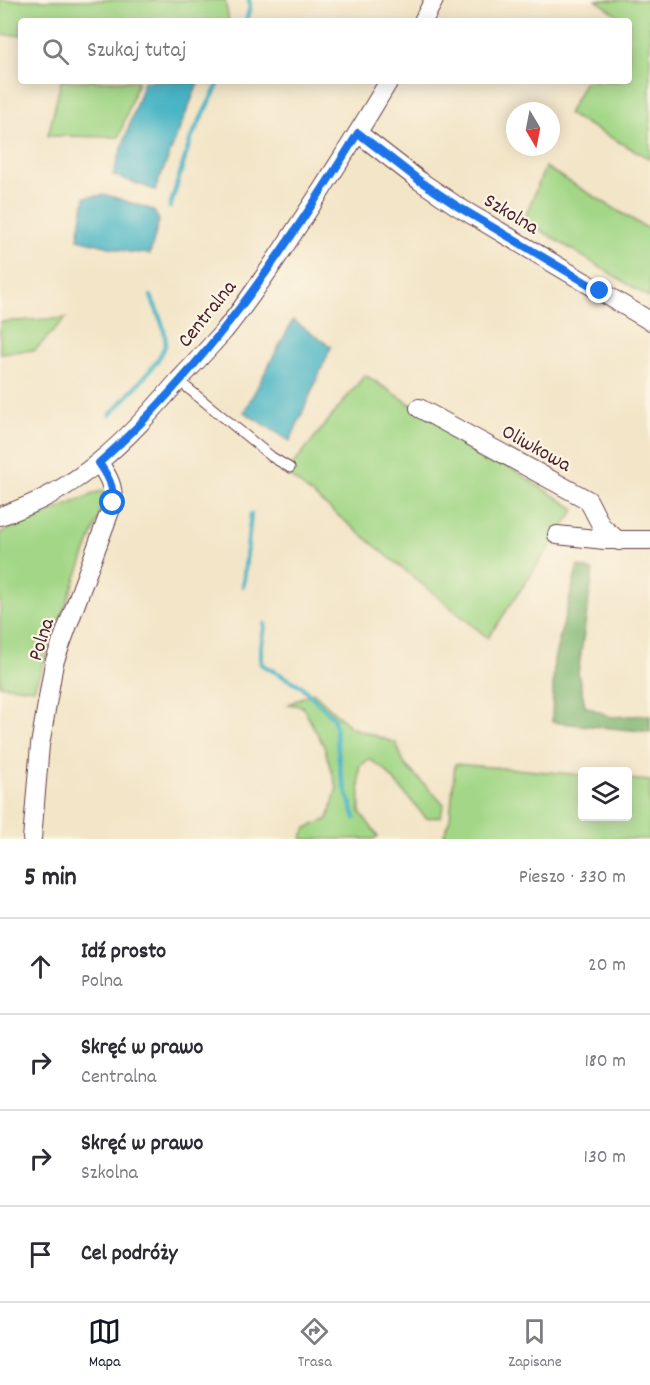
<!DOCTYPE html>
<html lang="pl">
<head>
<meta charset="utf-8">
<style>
	:root { --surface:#fff; --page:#f7f7f7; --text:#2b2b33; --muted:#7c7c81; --line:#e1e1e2; --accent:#111827 }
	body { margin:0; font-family:Dekko,sans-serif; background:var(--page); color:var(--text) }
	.controls { position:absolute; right:18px; bottom:18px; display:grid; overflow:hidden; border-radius:6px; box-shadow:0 3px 15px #0003 }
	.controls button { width:54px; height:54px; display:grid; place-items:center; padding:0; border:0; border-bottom:2px solid var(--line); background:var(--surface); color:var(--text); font:30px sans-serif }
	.compass { position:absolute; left:506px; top:102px; width:54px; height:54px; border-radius:50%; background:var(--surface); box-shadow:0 3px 15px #0003; rotate:170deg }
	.stop { position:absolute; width:18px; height:18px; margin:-14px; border:4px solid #1a73e8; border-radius:50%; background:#fff }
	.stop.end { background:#1a73e8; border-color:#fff; box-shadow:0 2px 6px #0008 }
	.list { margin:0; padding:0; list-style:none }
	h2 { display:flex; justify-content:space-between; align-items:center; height:78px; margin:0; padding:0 24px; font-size:26px }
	h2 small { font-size:20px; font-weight:400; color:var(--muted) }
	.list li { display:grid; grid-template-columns:39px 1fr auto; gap:18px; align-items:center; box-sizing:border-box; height:96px; padding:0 24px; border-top:2px solid var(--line) }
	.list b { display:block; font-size:22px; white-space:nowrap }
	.list p { margin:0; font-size:20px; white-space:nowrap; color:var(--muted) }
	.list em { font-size:20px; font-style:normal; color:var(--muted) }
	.icon { flex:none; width:33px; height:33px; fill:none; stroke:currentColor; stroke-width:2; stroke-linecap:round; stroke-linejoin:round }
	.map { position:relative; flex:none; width:650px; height:839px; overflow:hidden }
	.search { position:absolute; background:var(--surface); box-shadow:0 3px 15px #0003; left:18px; right:18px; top:18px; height:66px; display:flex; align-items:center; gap:15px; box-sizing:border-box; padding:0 21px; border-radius:6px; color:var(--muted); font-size:22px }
	.sheet { height:462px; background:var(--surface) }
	nav { display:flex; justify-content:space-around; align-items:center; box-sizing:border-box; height:84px; border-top:2px solid var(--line); background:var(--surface); font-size:16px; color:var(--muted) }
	nav a { display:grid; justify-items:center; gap:3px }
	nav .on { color:var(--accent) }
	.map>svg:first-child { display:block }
</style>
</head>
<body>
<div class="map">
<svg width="650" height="839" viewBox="0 0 650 839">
	<rect width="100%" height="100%" fill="#fcf5e5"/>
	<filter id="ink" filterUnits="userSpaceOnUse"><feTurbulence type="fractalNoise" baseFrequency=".0167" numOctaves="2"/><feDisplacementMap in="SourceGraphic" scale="12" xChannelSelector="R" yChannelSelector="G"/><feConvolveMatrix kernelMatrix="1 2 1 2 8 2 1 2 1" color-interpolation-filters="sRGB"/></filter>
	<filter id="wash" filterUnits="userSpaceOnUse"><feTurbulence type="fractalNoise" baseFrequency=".008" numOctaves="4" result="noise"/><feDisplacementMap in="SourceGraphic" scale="24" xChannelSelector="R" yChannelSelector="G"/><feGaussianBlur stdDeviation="1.35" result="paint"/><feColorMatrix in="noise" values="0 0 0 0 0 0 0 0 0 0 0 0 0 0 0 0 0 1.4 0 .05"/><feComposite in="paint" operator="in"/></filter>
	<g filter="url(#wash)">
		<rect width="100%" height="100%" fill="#f3e5c8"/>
		<path fill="#a3d787" stroke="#767b59" stroke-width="1.5" d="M0,0H225L229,21H21V35H0Z
			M596,0H650V159L568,114L585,81H629V21H617L619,16Z
			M61,81H138L119,137L48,136Z
			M545,167L650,230V298L524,220Z
			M66,318L35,350L0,353V322Z
			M365,375L575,509L488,638L286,473Z
			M103,490L99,517L34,689L0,685V533Z
			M313,692L350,727L396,743L405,765L444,804L440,817L426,818L385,770L369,759L359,767L360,812L378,836L374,839H301L306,828L328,819L337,788L324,746L302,706L289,704Z
			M455,764L582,775V816H628V779L650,781V839H442L450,819Z"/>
		<path fill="#82b874" stroke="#666c50" stroke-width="1.5" d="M578,566L593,571L578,673L585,706L611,717L650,715V732L552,722L554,660Z"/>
		<path fill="#49b5c5" stroke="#4a6a78" stroke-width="1.5" d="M144,81H199L155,190L113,175Z
			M107,195L153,210L159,220L150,254L129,252L78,239L85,197Z
			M293,320L331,347L290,441L244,412Z"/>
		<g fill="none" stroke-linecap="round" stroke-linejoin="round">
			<path stroke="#49b5c5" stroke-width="4.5" d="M246,21L250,7L249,0
				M170,207L191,138L220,81
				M110,415C123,400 161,363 165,345C168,331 156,310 151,296
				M243,586L251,514
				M265,624L261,649V664L301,686L334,718L341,775L355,818"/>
		</g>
	</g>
	<g filter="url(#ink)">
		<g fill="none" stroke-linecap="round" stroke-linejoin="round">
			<g stroke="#633d43" stroke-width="11">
				<path id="lane" d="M179,381L272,457L290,468"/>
			</g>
			<g stroke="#633d43" stroke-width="20">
				<path id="street" d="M423,21L434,0
					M358,133L420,181L457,206L650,321
					M419,408L588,500L602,527L619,541
					M0,516C79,491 125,442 178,381C193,365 209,348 224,331C249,301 271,267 292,235C326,184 358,133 389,81
					M557,535L605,540H650
					M32,839L40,745L54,663L113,503C114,486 108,476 99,463"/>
			</g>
			<use href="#lane" stroke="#fff" stroke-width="9"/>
			<use href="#street" stroke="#fff" stroke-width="18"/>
		</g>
	</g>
	<g fill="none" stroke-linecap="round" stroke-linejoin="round" filter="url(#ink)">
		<path stroke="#1a73e8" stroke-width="8" d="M113,503C114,486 108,476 99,463C204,369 284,252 358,133L420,181L457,206L600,291"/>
	</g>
	<g text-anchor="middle" stroke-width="4.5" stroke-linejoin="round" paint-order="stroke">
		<g font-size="21" fill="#4a1f2b" stroke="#fcf5e5">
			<text transform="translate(512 213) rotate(31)" y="7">Szkolna</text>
			<text transform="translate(206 313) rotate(-51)" y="7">Centralna</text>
			<text transform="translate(537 447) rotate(29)" y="7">Oliwkowa</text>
			<text transform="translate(40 639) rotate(-72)" y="7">Polna</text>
		</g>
	</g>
</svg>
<div class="controls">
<button><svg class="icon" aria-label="layers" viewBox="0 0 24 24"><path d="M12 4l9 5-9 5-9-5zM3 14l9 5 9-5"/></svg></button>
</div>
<svg class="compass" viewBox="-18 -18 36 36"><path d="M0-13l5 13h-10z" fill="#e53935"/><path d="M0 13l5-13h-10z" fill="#7c7c81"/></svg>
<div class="stop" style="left:113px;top:503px"></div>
<div class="stop end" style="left:600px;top:291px"></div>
<div class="search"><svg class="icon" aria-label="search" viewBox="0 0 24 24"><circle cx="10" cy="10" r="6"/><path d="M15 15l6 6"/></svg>Szukaj tutaj</div>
</div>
<section class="sheet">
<h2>5 min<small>Pieszo · 330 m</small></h2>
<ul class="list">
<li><svg class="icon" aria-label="ahead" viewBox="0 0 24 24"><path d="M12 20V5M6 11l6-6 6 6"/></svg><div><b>Idź prosto</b><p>Polna</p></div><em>20 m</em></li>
<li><svg class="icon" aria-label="right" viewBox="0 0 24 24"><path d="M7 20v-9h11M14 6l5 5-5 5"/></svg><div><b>Skręć w prawo</b><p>Centralna</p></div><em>180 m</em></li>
<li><svg class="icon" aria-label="right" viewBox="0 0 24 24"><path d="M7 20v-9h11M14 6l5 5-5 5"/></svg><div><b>Skręć w prawo</b><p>Szkolna</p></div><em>130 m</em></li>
<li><svg class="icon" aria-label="arrive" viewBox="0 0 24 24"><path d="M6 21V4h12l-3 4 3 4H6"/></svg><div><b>Cel podróży</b></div></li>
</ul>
</section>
<nav>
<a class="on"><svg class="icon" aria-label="map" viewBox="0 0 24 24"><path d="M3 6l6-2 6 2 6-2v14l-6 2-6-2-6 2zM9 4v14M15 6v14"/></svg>Mapa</a>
<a><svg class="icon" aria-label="directions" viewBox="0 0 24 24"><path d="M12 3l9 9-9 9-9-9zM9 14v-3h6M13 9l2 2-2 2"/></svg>Trasa</a>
<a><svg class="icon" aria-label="saved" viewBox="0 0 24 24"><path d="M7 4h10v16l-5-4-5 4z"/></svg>Zapisane</a>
</nav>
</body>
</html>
